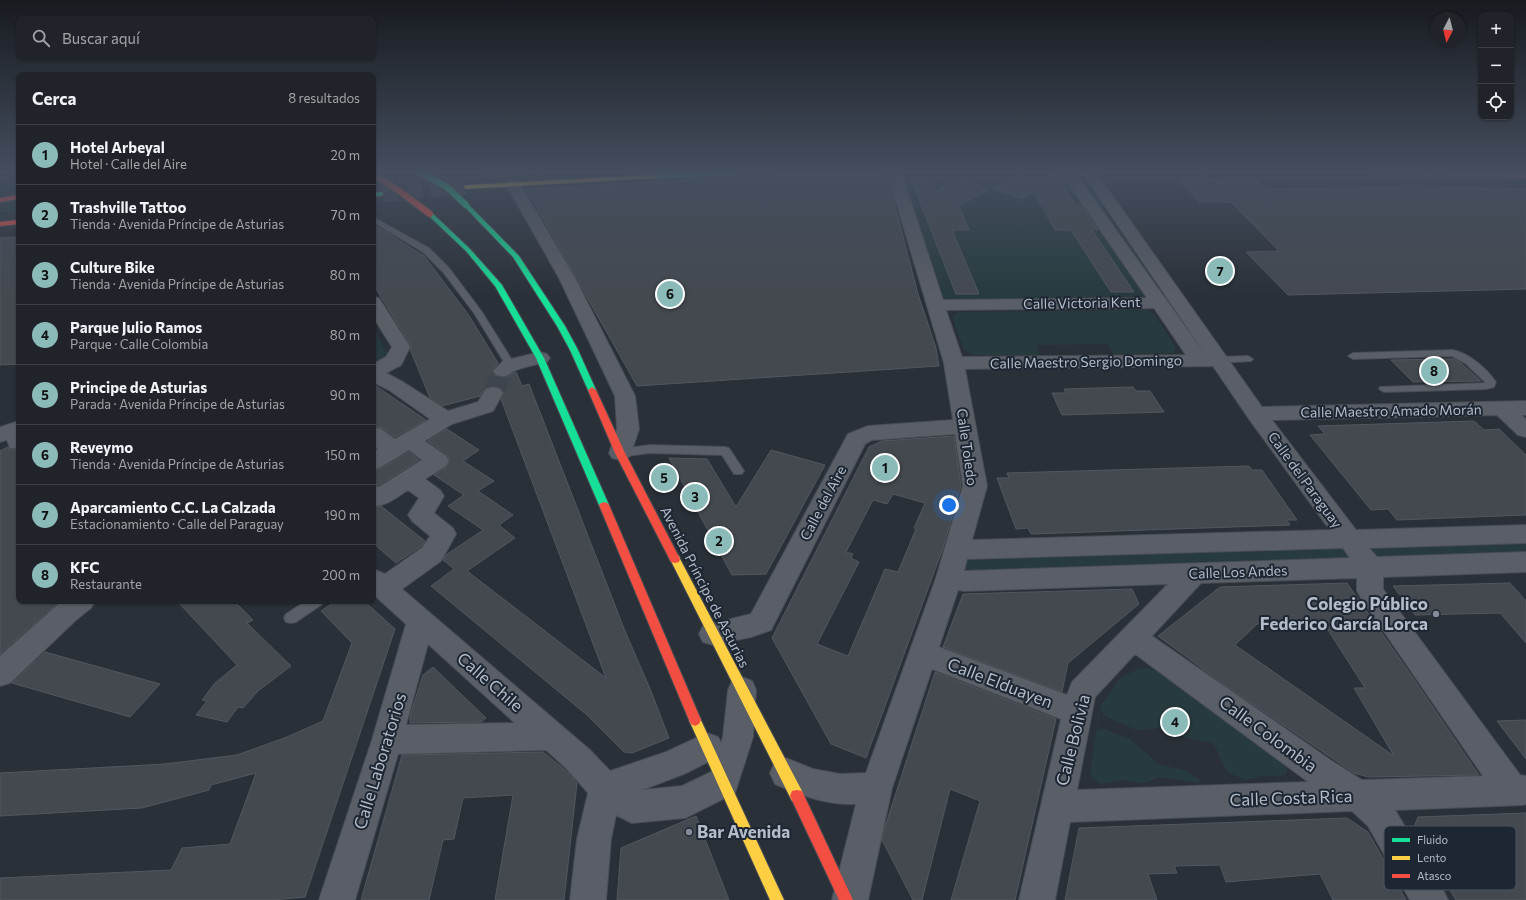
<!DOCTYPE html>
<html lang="es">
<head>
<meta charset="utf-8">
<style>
	:root { --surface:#20242a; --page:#2d3036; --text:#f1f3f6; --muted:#a2a4a8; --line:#3d4147; --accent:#8bbbb9 }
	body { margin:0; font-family:Commissioner,sans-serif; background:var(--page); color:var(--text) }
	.controls { position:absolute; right:12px; top:12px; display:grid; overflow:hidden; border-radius:8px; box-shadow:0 1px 3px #0004 }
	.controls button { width:36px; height:36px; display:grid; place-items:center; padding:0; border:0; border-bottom:1px solid var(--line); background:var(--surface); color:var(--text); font:20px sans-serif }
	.compass { position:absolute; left:1430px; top:12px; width:36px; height:36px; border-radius:50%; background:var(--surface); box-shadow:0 1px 3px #0004; rotate:187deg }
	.you { position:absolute; left:949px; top:505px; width:14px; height:14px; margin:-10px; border:3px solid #fff; border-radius:50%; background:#1a73e8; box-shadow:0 0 0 6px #1a73e833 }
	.badge { display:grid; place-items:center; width:26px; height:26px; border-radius:50%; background:var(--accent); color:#111; font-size:13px; font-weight:700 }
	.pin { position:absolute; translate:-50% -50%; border:2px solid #fff; box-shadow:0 1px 4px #0006 }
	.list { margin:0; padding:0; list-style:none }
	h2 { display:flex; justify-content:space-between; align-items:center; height:52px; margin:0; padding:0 16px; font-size:17px }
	h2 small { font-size:13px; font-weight:400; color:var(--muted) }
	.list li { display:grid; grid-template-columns:26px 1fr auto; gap:12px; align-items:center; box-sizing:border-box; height:60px; padding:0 16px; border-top:1px solid var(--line) }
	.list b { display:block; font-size:15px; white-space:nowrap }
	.list p { margin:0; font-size:13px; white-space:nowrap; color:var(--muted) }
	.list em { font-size:13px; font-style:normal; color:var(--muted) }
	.icon { flex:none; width:22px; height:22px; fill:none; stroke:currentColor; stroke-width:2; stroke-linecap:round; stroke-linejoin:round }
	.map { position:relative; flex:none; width:1526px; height:900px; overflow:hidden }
	.search { position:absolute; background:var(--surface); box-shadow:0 1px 3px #0004; left:16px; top:16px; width:360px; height:44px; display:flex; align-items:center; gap:10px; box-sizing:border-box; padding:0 14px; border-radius:8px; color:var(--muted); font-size:15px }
	.panel { position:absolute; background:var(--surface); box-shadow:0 1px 3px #0004; left:16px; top:72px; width:360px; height:532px; border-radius:8px }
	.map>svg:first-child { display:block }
</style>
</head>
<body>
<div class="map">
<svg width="1526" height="900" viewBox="0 0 1526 900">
	<rect width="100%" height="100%" fill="#2a3038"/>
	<path fill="#273a3e" d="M0,171H19V211L0,213Z
		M894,171L1084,172L1218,360H1199L1158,303L936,305Z
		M1147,310L1155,315L1176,348L1173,353L1113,354L1108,344L1036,345L1040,355H974L964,350L952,316L959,312Z
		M373,327L387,353C384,359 380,362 373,363Z
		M1526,534V562L965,581L956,550Z
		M1139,668L1151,669L1167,675L1284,761L1287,767V773L1281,776H1263L1245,780L1228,772L1223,765L1216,748L1212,743L1188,738L1158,728L1136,730L1107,717L1104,715L1101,709L1097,731L1100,729H1104L1130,739L1159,764L1186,771L1200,780L1198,783L1161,777L1143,783L1122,780L1100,784L1092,778L1090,773L1100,707L1118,680Z"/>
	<path fill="#444950" stroke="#52575f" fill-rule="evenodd" d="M845,171H879L883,179H888L918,294L936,348L939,366L637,386L526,189Z
		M1206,176L1208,179L1254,178L1267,189L1405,187L1403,185L1526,189V289L1288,295L1246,252L1279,251L1231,202H1199L1176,177Z
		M960,178L989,189L959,206L969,230H952L979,294H956L911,179H931L936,191Z
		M1052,178L1060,181L1076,205H1081L1098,230H1092L1134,292H1111L1071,230H1055L1034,192L1023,199L993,189L1010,179Z
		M373,225L383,230L424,256L468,314L498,363L492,371L495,376L504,378L516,372L522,386L529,384L625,631L651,691L669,738L632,753L624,752L587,715L431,586L454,569L443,560L446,555L483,530L448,506L464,495L434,475L447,467L450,460L447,455L428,441L447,429L479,450L463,461L494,481L478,491L513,515L499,525L515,538L467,571L606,678L501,399L504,392L500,388L493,386L485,388L480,396L442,406L430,398L410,349L411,346L373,284Z
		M19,237V364L0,365V238Z
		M1454,359L1461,363L1481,381L1413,382L1391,360Z
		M373,384L426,420L395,437L382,428L373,426Z
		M1133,387L1136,391H1150L1164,412L1062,415L1052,393H1066L1064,389Z
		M1474,421L1484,430L1499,429L1526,455V515L1397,520L1388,509L1371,510L1310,435L1325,434L1318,426Z
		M954,436L961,486L943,548L866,758L831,744L772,638L869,447L882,441ZM893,494L925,503L914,528L916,529L898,572L885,569L848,656L817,644L859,562L851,558L853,554L846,552L873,500L887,504Z
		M8,447L10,450L19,449V601H60L0,654V451Z
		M771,450L825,465L766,574L732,575L669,458L707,459L736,507Z
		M409,452L419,460L379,485L373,484V471L382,468Z
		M1249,466L1252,470H1262L1297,520H1287L1290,525L1031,534L1028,528L1016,529L997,478H1009L1007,473Z
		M381,506L425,541L423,545L396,563L373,543V507Z
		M1347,583L1418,685L1479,775L1368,777L1354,773L1226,686L1158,636L1220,587ZM1323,622L1365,688H1354L1394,756L1235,645L1257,624Z
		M1510,583L1526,601V643L1500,613L1415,615L1393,586Z
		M1132,589L1139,604L1068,663L1062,692L943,647L963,594Z
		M177,601H234L253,620L247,623L291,666L258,691L243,708L238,707L227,722L196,715L207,701L202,700L215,683L237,665Z
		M336,601H364L395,629L305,897L272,900H0V878L171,870L182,848L230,844L256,773L211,785L209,790L142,808L0,816V773L165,764L237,755L287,737L323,721L352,643L321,611Z
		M45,652L160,684L130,717L12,683Z
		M433,667L460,693L486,718L481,722L410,723V716L423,675Z
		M935,672L1056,719L1015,900H951L980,801L950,789L922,900H913L882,840L885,827Z
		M1526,720V759L1497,721Z
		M543,752L569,773L577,783L564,900H495L513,795L463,798L454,839L443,840L429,900H361L402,755Z
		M1526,813V900H1456L1413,830L1418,817Z
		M696,816L729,900H617L621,848Z
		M1347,818L1368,832L1406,900H1333L1320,874L1226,882L1220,865L1174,866L1177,873L1148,874L1157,900H1065L1079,828Z"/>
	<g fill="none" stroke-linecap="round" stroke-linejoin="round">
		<path stroke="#3f454e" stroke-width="20" stroke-dasharray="20 10" stroke-linecap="butt" d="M493,393L503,371"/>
		<path stroke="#3f454e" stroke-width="16" stroke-dasharray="16 8" stroke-linecap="butt" d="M383,194L466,187"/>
		<g stroke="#484c53" stroke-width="2">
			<path id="lane" d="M373,217L429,248L449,268L482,312L515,365L513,367H507L474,313L443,272L423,252L373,222Z
				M1453,350C1470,354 1486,368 1496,382L1494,387L1486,389L1384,392L1379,389L1380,387L1486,383L1465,363L1452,356L1353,359L1348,356L1353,353Z
				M1248,356L1253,359L1251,361L1218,363L1213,360L1218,357Z
				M9,428L13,430C16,434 20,442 18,448H10L4,432L5,430Z
				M650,445L725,447L729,448L744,471L742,474H734L722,455L650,453L620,457L616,456L614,453L616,450L620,449Z
				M306,601H323L321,605L296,622L291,623L286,622L284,618L286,614Z"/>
		</g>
		<g stroke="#484c53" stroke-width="2">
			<path id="street" d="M887,171H901L943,300L1147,298L1068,183L1053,177L1051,174L1053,171H1063L1078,177L1205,354L1082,172L1095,171L1262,407L1526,401V415H1521L1526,419V437L1518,435L1497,415L1272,420L1356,530L1526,525V543L1369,548L1377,557L1526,552V572L1383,577V589L1520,775L1526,776V804L1523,805L1395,810L1442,888L1448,900H1410L1368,826L1352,811L1070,822L1055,900H1019L1061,719L932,669L892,788L868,900H832L856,804C825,805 803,796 775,784L770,773L775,762L786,758L813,769L840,774L866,773L936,578L963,486L955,434L872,440L865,444L771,630L751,637L713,645L703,642L699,634L703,626L751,614L848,434L868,426L953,420L944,363ZM1154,308L1186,355L962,357L946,310ZM1213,366L1249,419L1330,530L972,540L987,486L965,369ZM1343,548L1350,558L964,571L967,559ZM1357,578V591L1361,598L1483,776L1362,780L1329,759L1152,636L1201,583ZM1168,584L1072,682L1067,695L939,647L958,590L965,591ZM1135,654L1307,781L1309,782L1077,790L1095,697Z
				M513,180L518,181L520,184L575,278L635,396L639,429L631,453L628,458L620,460L612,458L609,453L617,429L615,396L559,278L506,184L508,181Z
				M373,297L379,298L410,347L401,365L386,373L403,382L448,411L478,402L486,389L493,387L500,389L503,393L493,411L452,424L425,441L446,456L449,461L446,466L425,479L440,490L444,496L434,513L453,528L456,534L441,561L402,589L590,750L610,771L666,752L707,733L718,737L721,743L723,737L728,690L732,681L742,677L752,681L756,690L753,737L735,793L685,818L632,823L616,815L611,839L606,900H570L577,839L588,793L568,770L546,750L398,754L355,900H319L372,740L406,624L373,594V569L385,574L423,547L430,536L412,521L408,515L419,498L408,490C398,496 385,508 373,505V485L379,487L422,460L409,450L381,467L373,470V452L378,449L373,445V427L381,429L395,439L430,419L389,390L373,382V364L386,357L392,347L373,317ZM428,644L515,723L406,725ZM716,758L711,772L682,786L642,790L684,774Z
				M540,352L547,354L550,358L547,362C538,364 528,366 519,369C508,372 510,379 496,375L493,371L503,361Z
				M19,421V436L0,442V427Z
				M62,601H95L91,608L76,620L10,683L0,686V656Z"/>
		</g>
		<g stroke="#484c53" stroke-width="2">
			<path id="fast" d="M730,171H763L760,173L654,179L651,177L654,175Z
				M381,192L383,193V195L373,197V193Z
				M464,204H468L519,256L565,326L578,350L596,390L595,392H589L588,390L570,350L557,326L513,257L464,206Z
				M428,213H432L470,249L502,285L544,358L609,505L607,507H601L599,505L536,358L495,286L466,251L428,215Z"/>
		</g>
		<g stroke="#484c53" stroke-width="2">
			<path id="slow" d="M654,175L656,176V178L466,189L463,187L466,185Z
				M675,555L679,556L680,559L802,791L804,796L802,801L797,802L792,801L670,559L671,556Z
				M695,714L699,716L784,900H770L689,720L691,716Z"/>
		</g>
		<g stroke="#484c53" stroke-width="2">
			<path id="jam" d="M1076,171H1102L1099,173H1079Z
				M1369,171H1425L1526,174V178L1372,173Z
				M19,195V199L0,202V198Z
				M19,220V224L0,226V222Z
				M592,387L596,390L625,453L680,559L679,562L675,563L671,562L615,453L588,390Z
				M604,502L607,503L609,505L701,720L699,724L695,726L691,724L689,720L599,505L601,503Z
				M797,790L802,791L853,900H839L790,796L792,791Z"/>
		</g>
		<use href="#lane" fill="#5a5e66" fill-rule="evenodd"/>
		<use href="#street" fill="#5a5e66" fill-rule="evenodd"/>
		<use href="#fast" fill="#16e098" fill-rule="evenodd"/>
		<use href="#slow" fill="#ffcf43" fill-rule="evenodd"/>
		<use href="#jam" fill="#f24e42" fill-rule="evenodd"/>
		<path stroke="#595d64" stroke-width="2" stroke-dasharray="3 3" stroke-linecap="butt" d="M373,181L407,182L564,171"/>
		<g stroke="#474c53" stroke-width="8" stroke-linecap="butt">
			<path id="fast-bridge" d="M418,171L447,187L466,205"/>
		</g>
		<g stroke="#474c53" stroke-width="8" stroke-linecap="butt">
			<path id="jam-bridge" d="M373,174L398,190L430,214"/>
		</g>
		<use href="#fast-bridge" stroke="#16e098" stroke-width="6"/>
		<use href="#jam-bridge" stroke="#f24e42" stroke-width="6"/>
	</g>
	<linearGradient id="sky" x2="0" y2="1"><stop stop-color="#171a1f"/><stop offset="0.58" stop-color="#444e5e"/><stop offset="1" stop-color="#444e5e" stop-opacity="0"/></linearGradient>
	<rect width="1526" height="297" fill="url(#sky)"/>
	<g fill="#848b96" stroke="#1d2633" stroke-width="1.5">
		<circle cx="1436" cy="614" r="4"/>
		<circle cx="689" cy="832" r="4"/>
	</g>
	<g text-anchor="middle" stroke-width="4" stroke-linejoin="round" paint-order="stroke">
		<g font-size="14" fill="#b4bcc9" stroke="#1d2633">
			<text transform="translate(1082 303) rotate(-1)" y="5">Calle Victoria Kent</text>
			<text transform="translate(1086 362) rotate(-1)" y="5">Calle Maestro Sergio Domingo</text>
			<text transform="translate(1391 411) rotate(-1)" y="5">Calle Maestro Amado Morán</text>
			<text transform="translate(967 447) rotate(82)" y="5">Calle Toledo</text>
			<text transform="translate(1305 480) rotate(54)" y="5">Calle del Paraguay</text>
			<text transform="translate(823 503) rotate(-62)" y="5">Calle del Aire</text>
			<text transform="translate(1238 572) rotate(-2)" y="5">Calle Los Andes</text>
			<text transform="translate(705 587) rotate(63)" y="5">Avenida Príncipe de Asturias</text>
		</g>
		<g font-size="17" font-weight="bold" fill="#b4bcc9" stroke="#1d2633" text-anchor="end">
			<text x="1428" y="610">Colegio Público<tspan x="1428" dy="20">Federico García Lorca</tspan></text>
			<text x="697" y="838" text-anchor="start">Bar Avenida</text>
		</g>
		<g font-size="17" fill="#b4bcc9" stroke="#1d2633">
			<text transform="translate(490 682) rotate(41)" y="6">Calle Chile</text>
			<text transform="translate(1000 683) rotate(21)" y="6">Calle Elduayen</text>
			<text transform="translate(1268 734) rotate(36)" y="6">Calle Colombia</text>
			<text transform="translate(1073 740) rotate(-76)" y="6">Calle Bolivia</text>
			<text transform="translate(380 761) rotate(-73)" y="6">Calle Laboratorios</text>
			<text transform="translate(1291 798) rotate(-2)" y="6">Calle Costa Rica</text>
		</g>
	</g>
	<rect x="1384" y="826" width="132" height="64" rx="6" fill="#1d2633" stroke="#4a5360" stroke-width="1"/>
	<rect x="1392" y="838" width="18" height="4" fill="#16e098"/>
	<rect x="1392" y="856" width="18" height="4" fill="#ffcf43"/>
	<rect x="1392" y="874" width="18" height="4" fill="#f24e42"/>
	<g font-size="11" fill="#b4bcc9">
		<text x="1417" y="844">Fluido</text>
		<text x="1417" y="862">Lento</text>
		<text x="1417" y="880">Atasco</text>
	</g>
</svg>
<div class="controls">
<button>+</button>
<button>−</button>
<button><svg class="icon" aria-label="locate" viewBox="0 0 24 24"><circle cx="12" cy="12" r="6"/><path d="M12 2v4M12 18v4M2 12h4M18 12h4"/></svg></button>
</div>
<svg class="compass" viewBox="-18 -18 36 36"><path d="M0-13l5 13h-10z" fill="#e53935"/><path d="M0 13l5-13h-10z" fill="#a2a4a8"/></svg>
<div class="you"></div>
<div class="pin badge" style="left:885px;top:468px">1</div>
<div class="pin badge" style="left:719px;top:541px">2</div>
<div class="pin badge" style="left:695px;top:497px">3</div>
<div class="pin badge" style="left:1175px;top:722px">4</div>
<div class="pin badge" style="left:664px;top:478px">5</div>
<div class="pin badge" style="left:670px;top:294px">6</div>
<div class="pin badge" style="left:1220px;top:271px">7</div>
<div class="pin badge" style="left:1434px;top:371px">8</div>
<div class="search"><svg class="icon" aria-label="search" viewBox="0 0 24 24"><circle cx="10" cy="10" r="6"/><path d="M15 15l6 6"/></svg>Buscar aquí</div>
<section class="panel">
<h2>Cerca<small>8 resultados</small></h2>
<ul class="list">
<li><span class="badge">1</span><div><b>Hotel Arbeyal</b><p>Hotel · Calle del Aire</p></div><em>20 m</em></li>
<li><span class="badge">2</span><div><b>Trashville Tattoo</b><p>Tienda · Avenida Príncipe de Asturias</p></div><em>70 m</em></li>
<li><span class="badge">3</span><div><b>Culture Bike</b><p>Tienda · Avenida Príncipe de Asturias</p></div><em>80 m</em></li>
<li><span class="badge">4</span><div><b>Parque Julio Ramos</b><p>Parque · Calle Colombia</p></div><em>80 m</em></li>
<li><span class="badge">5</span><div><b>Principe de Asturias</b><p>Parada · Avenida Príncipe de Asturias</p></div><em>90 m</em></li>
<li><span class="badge">6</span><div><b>Reveymo</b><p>Tienda · Avenida Príncipe de Asturias</p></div><em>150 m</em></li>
<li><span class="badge">7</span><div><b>Aparcamiento C.C. La Calzada</b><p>Estacionamiento · Calle del Paraguay</p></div><em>190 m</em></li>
<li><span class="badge">8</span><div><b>KFC</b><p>Restaurante</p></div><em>200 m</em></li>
</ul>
</section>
</div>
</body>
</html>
